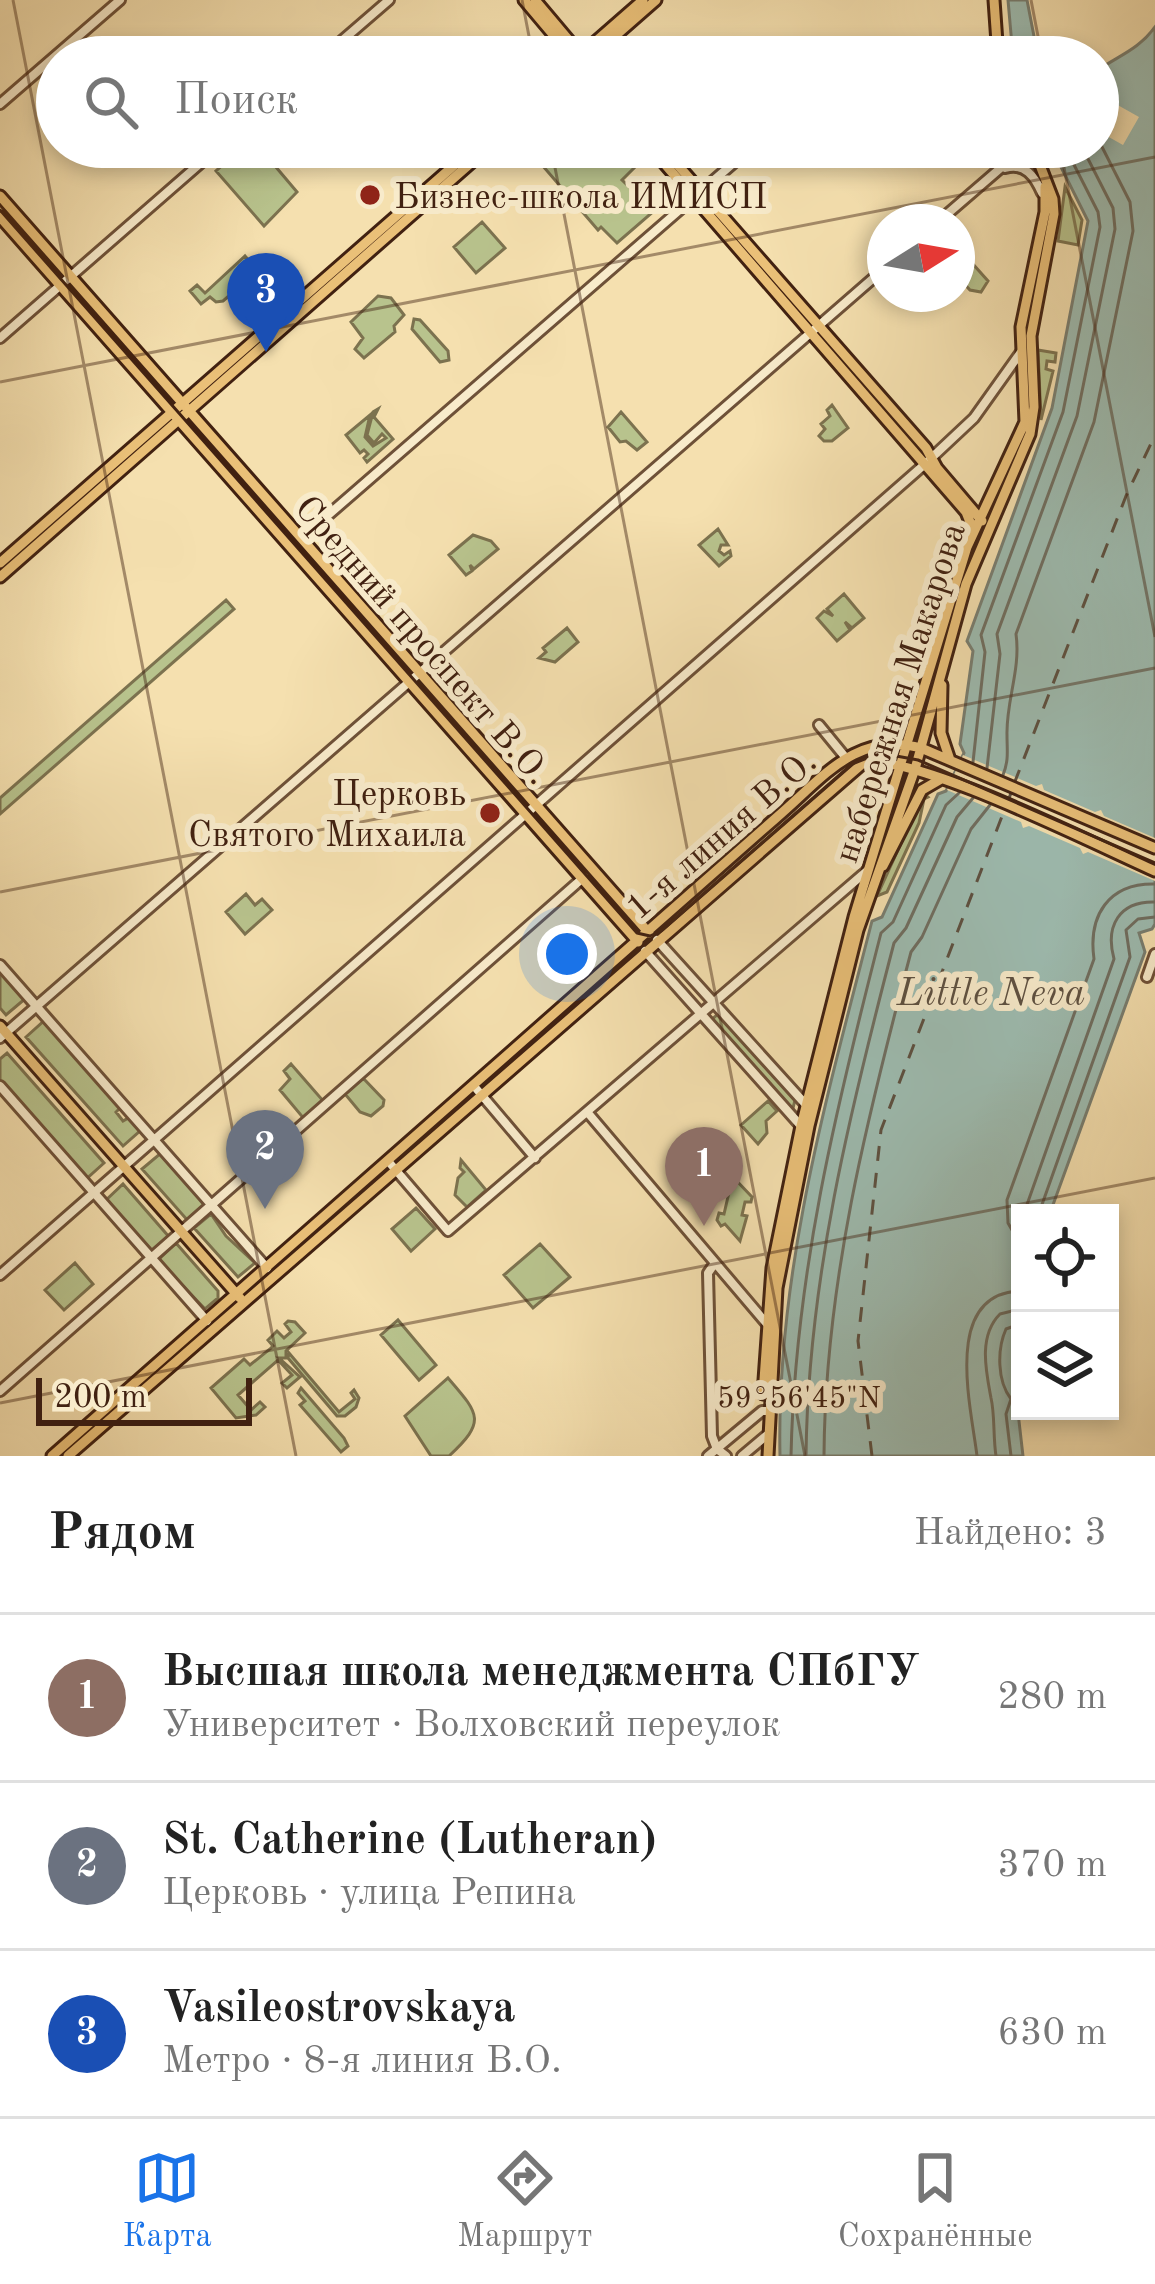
<!DOCTYPE html>
<html lang="ru">
<head>
<meta charset="utf-8">
<style>
	:root { --surface:#fff; --page:#f2f2f2; --text:#222; --muted:#767676; --line:#e0e0e0; --accent:#1a73e8 }
	body { margin:0; font-family:"Old Standard TT",serif; background:var(--page); color:var(--text) }
	.controls { position:absolute; right:36px; bottom:36px; display:grid; overflow:hidden; border-radius:0px; box-shadow:0 6px 18px #0003 }
	.controls button { width:108px; height:108px; display:grid; place-items:center; padding:0; border:0; border-bottom:3px solid var(--line); background:var(--surface); color:var(--text); font:60px sans-serif }
	.compass { position:absolute; left:867px; top:204px; width:108px; height:108px; border-radius:50%; background:var(--surface); box-shadow:0 6px 18px #0003; rotate:79deg }
	.scale { position:absolute; left:36px; bottom:30px; width:216px; box-sizing:border-box; padding-left:12px; border:6px solid #412111; border-top:0; font-size:33px; line-height:42px; white-space:nowrap; color:#412111; -webkit-text-stroke:9px #f8ebcb; paint-order:stroke }
	.you { position:absolute; left:567px; top:954px; width:42px; height:42px; margin:-30px; border:9px solid #fff; border-radius:50%; background:#1a73e8; box-shadow:0 0 0 18px #1a73e833 }
	.badge { display:grid; place-items:center; width:78px; height:78px; border-radius:50%; background:var(--accent); color:#fff; font-size:39px; font-weight:700 }
	.pin { position:absolute; translate:-50% -99px; filter:drop-shadow(0 3px 6px #0008) }
	.pin::after { content:''; position:absolute; top:63px; width:42px; height:36px; background:inherit; clip-path:polygon(0 0,100% 0,50% 100%) }
	.list { margin:0; padding:0; list-style:none }
	h2 { display:flex; justify-content:space-between; align-items:center; height:156px; margin:0; padding:0 48px; font-size:51px }
	h2 small { font-size:39px; font-weight:400; color:var(--muted) }
	.list li { display:grid; grid-template-columns:78px 1fr auto; gap:36px; align-items:center; box-sizing:border-box; height:168px; padding:0 48px; border-top:3px solid var(--line) }
	.list b { display:block; font-size:45px; white-space:nowrap }
	.list p { margin:0; font-size:39px; white-space:nowrap; color:var(--muted) }
	.list em { font-size:39px; font-style:normal; color:var(--muted) }
	.icon { flex:none; width:66px; height:66px; fill:none; stroke:currentColor; stroke-width:2; stroke-linecap:round; stroke-linejoin:round }
	.map { position:relative; flex:none; width:1155px; height:1456px; overflow:hidden }
	.search { position:absolute; background:var(--surface); box-shadow:0 6px 18px #0003; left:36px; right:36px; top:36px; height:132px; display:flex; align-items:center; gap:30px; box-sizing:border-box; padding:0 42px; border-radius:66px; color:var(--muted); font-size:45px }
	.sheet { height:660px; background:var(--surface) }
	nav { display:flex; justify-content:space-around; align-items:center; box-sizing:border-box; height:168px; border-top:3px solid var(--line); background:var(--surface); font-size:33px; color:var(--muted) }
	nav a { display:grid; justify-items:center; gap:6px }
	nav .on { color:var(--accent) }
	.map>svg:first-child { display:block }
</style>
</head>
<body>
<div class="map">
<svg width="1155" height="1456" viewBox="0 0 1155 1456">
	<rect width="100%" height="100%" fill="#f5e0af"/>
	<filter id="stains"><feTurbulence type="fractalNoise" baseFrequency=".00167" numOctaves="4"/><feColorMatrix values="0 0 0 0 .2 0 0 0 0 .09 0 0 0 0 .02 0 0 0 .5 -.17"/></filter>
	<radialGradient id="worn" r=".72"><stop offset=".6" stop-color="#630" stop-opacity="0"/><stop offset="1" stop-color="#630" stop-opacity=".3"/></radialGradient>
	<path fill="#b8c38d" stroke="#7c724f" stroke-width="3" d="M243,147H259L297,192L264,226L216,171Z
		M556,147H633L639,154L635,157L637,165L622,180L654,211L617,243L601,227L598,230L542,165Z
		M1065,187L1082,220L1078,245L1058,241Z
		M482,222L505,248L476,273L454,247Z
		M964,254L988,281L981,292L970,290L957,276V260Z
		M245,256L258,271L223,301L216,302L210,297L201,304L190,291L197,285L205,293Z
		M378,296L391,298L404,315L394,326L395,332L364,358L355,349L363,338L351,322Z
		M414,319L420,320L448,351L449,360L440,362L412,329Z
		M1038,350L1056,353L1055,362L1047,361L1046,369L1053,371L1041,420Z
		M832,405L848,428L832,441H824L819,436L825,429L821,424L830,416L827,410Z
		M378,409L374,417L393,439L367,462L364,458L368,454L364,450L360,453L346,435L370,415L365,437L373,446L386,438L382,434L374,443L367,435L373,412Z
		M621,412L647,442L637,450L626,441L620,442L608,427Z
		M718,529L728,545H721L719,551L724,555L730,551L731,556L719,566L699,545Z
		M473,535L491,541L498,549L474,569L470,565L472,571L466,575L449,555Z
		M844,594L864,618L852,628L845,622L850,630L837,641L817,618L824,611L833,616L827,609Z
		M226,600L234,609L0,814V798Z
		M567,628L578,642L555,662L539,658L546,652L543,648Z
		M924,793L928,797L924,799L919,823L887,892L877,896Z
		M246,894L255,905L262,899L272,910L245,934L226,912Z
		M0,969L26,998L6,1015L0,1008Z
		M718,1014L795,1100L792,1112L711,1020Z
		M45,1020L121,1107L116,1112L123,1121L130,1117L141,1130L123,1146L26,1037Z
		M7,1053L104,1163L85,1180L0,1082V1059Z
		M291,1064L325,1103L305,1120L280,1090L290,1079L284,1071Z
		M363,1078L384,1100L383,1106L371,1116L360,1112L345,1094Z
		M768,1101L777,1111L766,1121L767,1133L758,1144L741,1125Z
		M161,1153L208,1206L189,1222L142,1169Z
		M461,1160L486,1190L467,1207L455,1195L458,1178L464,1172L460,1168Z
		M733,1177L752,1197L751,1202H745L742,1215L747,1216L740,1241L725,1224L721,1226L717,1220L719,1213L724,1214L730,1188L726,1186L727,1178Z
		M123,1184L170,1238L152,1255L105,1201Z
		M416,1208L435,1229L411,1251L392,1229Z
		M211,1214L226,1236L255,1263L238,1277L194,1228Z
		M176,1243L218,1291V1298L205,1309L158,1260Z
		M540,1244L570,1277L533,1308L504,1275Z
		M75,1263L93,1284L64,1310L45,1290Z
		M398,1320L436,1365L419,1380L381,1335Z
		M288,1321L295,1322L305,1333L286,1351V1358H279L300,1377L287,1388L282,1383L292,1375L278,1360L238,1395L251,1410L260,1402L265,1407L256,1415L236,1418L211,1388L244,1359L250,1365L270,1349L273,1346L268,1340L277,1331L284,1338L291,1332L285,1324Z
		M289,1353L339,1412L355,1399L351,1393L354,1390L359,1398L356,1407L345,1416H337L288,1358Z
		M448,1378C479,1414 487,1421 449,1456H431L405,1416Z
		M301,1388L344,1438L348,1446L341,1452L300,1405L305,1401L298,1393Z"/>
	<path fill="#9dbcb1" stroke="#787e71" stroke-width="3" d="M1008,0H1027L1038,57H1013Z
		M1155,27V924L1152,929L1139,933L1145,952L1050,1213H1020V1309L1013,1369L1023,1456H780C776,1274 827,1096 872,921L882,917L938,794L946,791L964,753L960,744L973,651L967,641L1052,408L1088,221L1051,147H1098V70C1120,55 1139,49 1155,27Z"/>
	<path fill="#f5e0af" d="M1098,94L1139,117L1123,145L1098,131Z
		M963,755L1036,786L1042,784L1044,790L1095,812L1101,810L1104,816L1155,838V881L1088,852L1083,854L1080,848L1029,826L1023,828L1021,822L947,790Z"/>
	<g fill="none" stroke-linecap="round" stroke-linejoin="round">
		<path stroke="#6f6e61" stroke-width="3" d="M973,762L985,652L981,635L1063,412L1100,227L1098,212L1065,147
			M987,768L1000,654L997,634L1077,416L1115,229L1113,208L1082,147
			M1003,775C1009,760 1007,751 1007,735C1006,701 1021,669 1016,634L1094,422L1133,231L1130,202L1098,139
			M1024,1213L1114,959C1105,926 1119,901 1155,902
			M1039,1213L1130,957L1126,930L1138,919L1155,917
			M1020,1244L1008,1223L1007,1200L1094,959C1088,916 1108,883 1155,884
			M791,1456C795,1275 836,1108 881,933L893,922L946,805L959,793
			M806,1456C808,1280 850,1111 894,943L906,928L957,817L973,798
			M824,1456C825,1284 867,1118 911,952L922,937L971,829L990,805
			M977,1456C971,1406 942,1294 1020,1291
			M996,1456C993,1437 995,1415 991,1398C986,1371 978,1336 1000,1314L1020,1309
			M1011,1456L1006,1414L1011,1399C997,1381 997,1349 1006,1329L1020,1324"/>
		<path stroke="#5d5041" stroke-width="3" stroke-dasharray="15 12" stroke-linecap="butt" d="M1014,784L1126,496L1155,435
			M872,1456L858,1341L881,1130L1011,793"/>
		<g stroke="#6e5138" stroke-width="14">
			<path id="minor" d="M323,57L389,0
				M854,57L868,45
				M0,104L120,0
				M1005,168C1025,162 1035,177 1042,193
				M938,222L1025,147
				M0,338L219,147
				M319,523L752,147
				M819,725L846,758
				M657,940L808,1107
				M645,951L801,1126
				M0,965L267,1268
				M1147,977L1155,954
				M0,1038L885,268
				M0,1086L207,1321
				M474,1086L535,1158
				M588,1113L767,1324
				M388,1161L448,1231L868,870
				M715,1263L708,1273L712,1436L717,1449L726,1456
				M0,1275L925,464L974,418L1021,352
				M0,1391L584,877
				M708,1456L762,1411H768
				M742,1456L767,1435"/>
		</g>
		<g stroke="#412111" stroke-width="15">
			<path id="major" d="M524,0L572,57
				M535,0L583,57
				M994,0L998,57
				M578,57L643,0
				M591,57L656,0
				M650,147L966,512L974,532
				M662,147L926,448L937,468L982,521
				M0,196L649,933
				M0,217L638,942
				M0,563L475,147
				M0,577L489,147
				M942,685L941,733L950,760
				M883,866L922,790L941,779
				M0,1026L240,1298
				M763,1394L772,1268L801,1126L854,917L967,547L1025,422L1021,327L1045,212V187
				M52,1456L776,818C823,778 855,731 921,748L1155,848
				M68,1456L862,764C905,748 1104,849 1155,871
				M768,1456L777,1288L809,1126L858,930L915,769L966,584L1030,434L1034,407L1031,336L1054,214L1053,199L1033,147"/>
		</g>
		<use href="#minor" stroke="#f8ebcb" stroke-width="8"/>
		<use href="#major" stroke="#eac078" stroke-width="9"/>
		<path stroke="#412111" stroke-width="3" d="M0,210L637,933L650,936L661,931L852,764L880,753L918,760L1155,863"/>
	</g>
	<path fill="none" stroke="#412111" stroke-width="3" stroke-opacity="0.45" d="M13,0L296,1456M522,0L533,57M1031,0L1042,57M551,147L805,1456M1060,147L1155,637M0,382L1155,157M0,892L1155,668M0,1403L1155,1178"/>
	<g fill="#8f2418" stroke="#f8ebcb" stroke-width="4.5">
		<circle cx="370" cy="195" r="12"/>
		<circle cx="490" cy="813" r="12"/>
	</g>
	<g text-anchor="middle" stroke-width="12" stroke-linejoin="round" paint-order="stroke">
		<g font-size="36" fill="#412111" stroke="#f8ebcb" text-anchor="start">
			<text x="394" y="208">Бизнес-школа ИМИСП</text>
			<text x="466" y="805" text-anchor="end">Церковь<tspan x="466" dy="41">Святого Михаила</tspan></text>
		</g>
		<g font-size="36" fill="#412111" stroke="#f8ebcb">
			<text transform="translate(424 639) rotate(49)" y="13">Средний проспект В.О.</text>
			<text transform="translate(898 692) rotate(-72)" y="13">набережная Макарова</text>
			<text transform="translate(720 833) rotate(-41)" y="13">1-я линия В.О.</text>
		</g>
		<g font-size="39" font-style="italic" fill="#5d5041" stroke="#f8ebcb">
			<text x="991" y="1005">Little Neva</text>
		</g>
	</g>
	<g font-size="30" text-anchor="middle" fill="#412111" stroke="#f8ebcb" stroke-width="12" stroke-linejoin="round" paint-order="stroke">
		<text x="799" y="1407">59°56'45"N</text>
	</g>
	<rect width="100%" height="100%" filter="url(#stains)"/>
	<rect width="100%" height="100%" fill="url(#worn)"/>
</svg>
<div class="controls">
<button><svg class="icon" aria-label="locate" viewBox="0 0 24 24"><circle cx="12" cy="12" r="6"/><path d="M12 2v4M12 18v4M2 12h4M18 12h4"/></svg></button>
<button><svg class="icon" aria-label="layers" viewBox="0 0 24 24"><path d="M12 4l9 5-9 5-9-5zM3 14l9 5 9-5"/></svg></button>
</div>
<svg class="compass" viewBox="-18 -18 36 36"><path d="M0-13l5 13h-10z" fill="#e53935"/><path d="M0 13l5-13h-10z" fill="#767676"/></svg>
<div class="scale">200 m</div>
<div class="you"></div>
<div class="pin badge" style="left:704px;top:1226px;background:#8d6e63">1</div>
<div class="pin badge" style="left:265px;top:1209px;background:#6b7280">2</div>
<div class="pin badge" style="left:266px;top:352px;background:#1a4fb4">3</div>
<div class="search"><svg class="icon" aria-label="search" viewBox="0 0 24 24"><circle cx="10" cy="10" r="6"/><path d="M15 15l6 6"/></svg>Поиск</div>
</div>
<section class="sheet">
<h2>Рядом<small>Найдено: 3</small></h2>
<ul class="list">
<li><span class="badge" style="background:#8d6e63">1</span><div><b>Высшая школа менеджмента СПбГУ</b><p>Университет · Волховский переулок</p></div><em>280 m</em></li>
<li><span class="badge" style="background:#6b7280">2</span><div><b>St. Catherine (Lutheran)</b><p>Церковь · улица Репина</p></div><em>370 m</em></li>
<li><span class="badge" style="background:#1a4fb4">3</span><div><b>Vasileostrovskaya</b><p>Метро · 8-я линия В.О.</p></div><em>630 m</em></li>
</ul>
</section>
<nav>
<a class="on"><svg class="icon" aria-label="map" viewBox="0 0 24 24"><path d="M3 6l6-2 6 2 6-2v14l-6 2-6-2-6 2zM9 4v14M15 6v14"/></svg>Карта</a>
<a><svg class="icon" aria-label="directions" viewBox="0 0 24 24"><path d="M12 3l9 9-9 9-9-9zM9 14v-3h6M13 9l2 2-2 2"/></svg>Маршрут</a>
<a><svg class="icon" aria-label="saved" viewBox="0 0 24 24"><path d="M7 4h10v16l-5-4-5 4z"/></svg>Сохранённые</a>
</nav>
</body>
</html>
